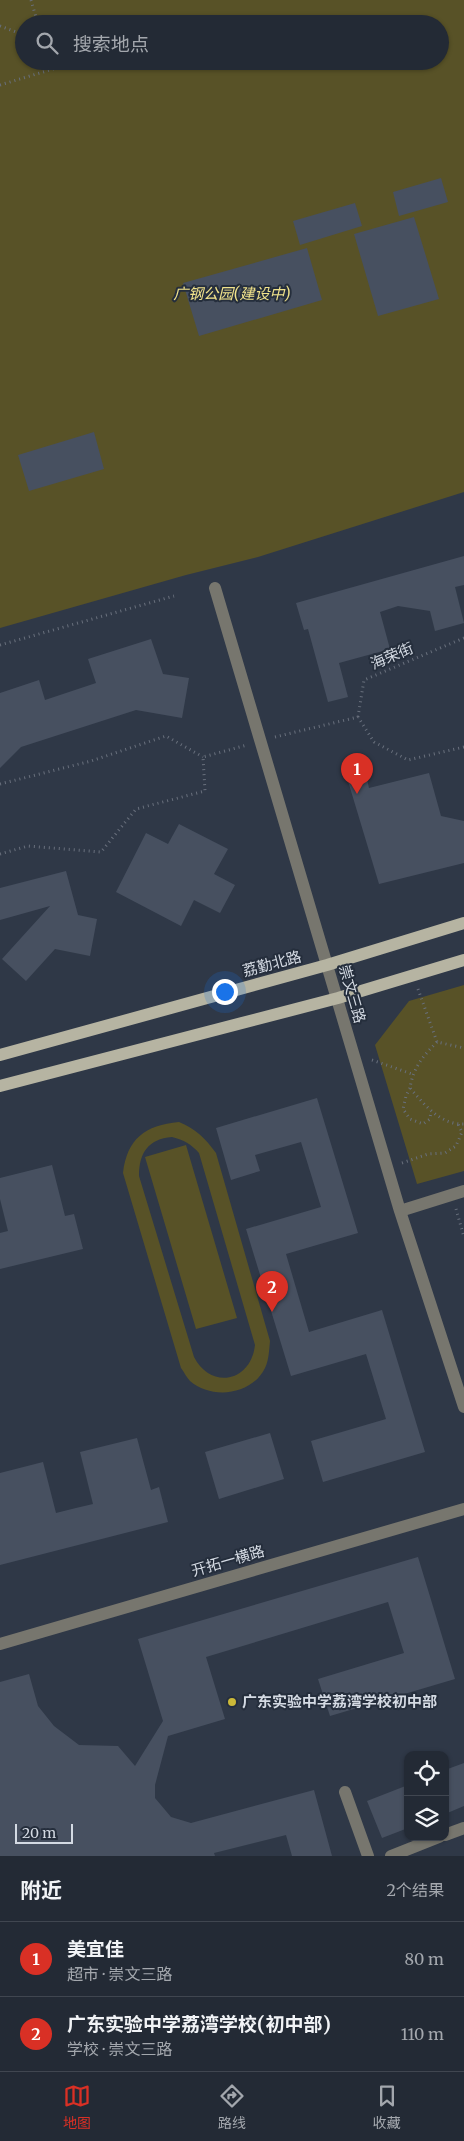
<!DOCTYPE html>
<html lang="zh">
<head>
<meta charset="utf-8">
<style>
	:root { --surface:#232a35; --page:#2b323d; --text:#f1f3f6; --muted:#a3a7ad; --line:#404650; --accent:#d93025 }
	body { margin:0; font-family:Merriweather,"Noto Sans SC",serif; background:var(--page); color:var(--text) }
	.controls { position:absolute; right:15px; bottom:15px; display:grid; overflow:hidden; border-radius:10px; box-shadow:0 1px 4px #0004 }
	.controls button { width:45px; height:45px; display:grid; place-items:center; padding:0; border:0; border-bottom:1px solid var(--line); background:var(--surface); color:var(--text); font:25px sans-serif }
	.scale { position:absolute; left:15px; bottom:12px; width:58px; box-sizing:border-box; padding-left:5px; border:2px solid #d4dae3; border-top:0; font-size:14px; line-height:18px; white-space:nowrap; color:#d4dae3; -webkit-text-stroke:4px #252e3c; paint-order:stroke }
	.you { position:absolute; left:224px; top:991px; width:18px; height:18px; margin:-12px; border:4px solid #fff; border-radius:50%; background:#1a73e8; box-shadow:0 0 0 8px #1a73e833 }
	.badge { display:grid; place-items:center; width:32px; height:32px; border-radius:50%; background:var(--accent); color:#fff; font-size:16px; font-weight:700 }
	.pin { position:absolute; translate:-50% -41px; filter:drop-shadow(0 1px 2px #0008) }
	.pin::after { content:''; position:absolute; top:26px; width:18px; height:15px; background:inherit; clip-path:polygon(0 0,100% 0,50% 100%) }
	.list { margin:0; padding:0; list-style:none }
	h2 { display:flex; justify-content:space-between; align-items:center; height:65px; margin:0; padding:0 20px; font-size:21px }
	h2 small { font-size:16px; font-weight:400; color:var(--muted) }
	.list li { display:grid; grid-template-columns:32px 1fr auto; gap:15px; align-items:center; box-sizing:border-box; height:75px; padding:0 20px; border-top:1px solid var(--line) }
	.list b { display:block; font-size:19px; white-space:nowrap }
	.list p { margin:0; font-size:16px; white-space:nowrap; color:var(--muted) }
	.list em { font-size:16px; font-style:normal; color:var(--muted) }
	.icon { flex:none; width:28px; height:28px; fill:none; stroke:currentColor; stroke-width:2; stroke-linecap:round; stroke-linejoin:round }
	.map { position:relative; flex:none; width:464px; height:1856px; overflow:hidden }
	.search { position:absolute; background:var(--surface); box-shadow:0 1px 4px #0004; left:15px; right:15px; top:15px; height:55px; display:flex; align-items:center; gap:12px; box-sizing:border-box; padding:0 18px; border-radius:28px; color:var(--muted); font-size:19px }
	.sheet { height:215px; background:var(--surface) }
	nav { display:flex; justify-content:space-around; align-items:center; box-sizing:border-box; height:70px; border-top:1px solid var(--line); background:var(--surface); font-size:14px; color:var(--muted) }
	nav a { display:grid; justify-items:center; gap:2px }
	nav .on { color:var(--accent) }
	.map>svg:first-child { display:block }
</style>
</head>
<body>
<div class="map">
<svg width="464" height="1856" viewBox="0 0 464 1856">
	<rect width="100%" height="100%" fill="#2f3847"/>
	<path fill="#585227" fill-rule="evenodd" d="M0,0H464V492L258,557L186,575L0,628ZM24,24H440V61H24Z
		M464,985V1171L417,1184L375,1045L409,1001Z
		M179,1122C196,1129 205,1138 216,1153L270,1341C269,1350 269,1360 265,1368C252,1395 212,1400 190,1381C187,1378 184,1372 181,1368L123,1173C127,1139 145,1125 179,1122ZM172,1137C184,1140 191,1144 199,1153L255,1345C251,1382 211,1390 194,1357L139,1176C139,1153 148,1139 172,1137Z
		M186,1145L237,1318L196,1329L145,1157Z"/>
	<path fill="#475060" d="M441,178L448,202L399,216L393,192Z
		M355,203L362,226L300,245L293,221Z
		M414,217L439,299L378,316L354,234Z
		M307,248L322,300L199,336L183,283Z
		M94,432L104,469L29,491L18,455Z
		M464,556V585L455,587L464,623L435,631L430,611L398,606L380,612L390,649L339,663L348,697L328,702L308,629L304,630L296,603Z
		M151,639L163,674L189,678L182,718L136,710L21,747L0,768V693L39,680L45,700L96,683L88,659Z
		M429,773L441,816L464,821V863L379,884L348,781L366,775L369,788Z
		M179,824L228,849L214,874L235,885L220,913L194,900L181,926L116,892L146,833L168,844Z
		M66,871L78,915L97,919L90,956L55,949L26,981L2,959L50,906L0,920V888Z
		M317,1098L358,1233L286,1254L309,1332L382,1310L425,1452L323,1482L311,1441L386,1419L366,1354L291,1376L246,1229L321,1207L301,1142L255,1155L260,1171L231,1180L216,1128Z
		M52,1165L65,1216L74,1214L83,1249L0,1269V1233L8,1231L0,1199V1178Z
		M270,1433L284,1479L219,1499L205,1452Z
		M137,1438L151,1490L159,1487L168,1522L0,1565V1473L43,1462L56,1513L76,1508L93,1504L80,1452Z
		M418,1557L455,1679L330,1716L318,1679L404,1653L388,1602L206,1657L225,1719L168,1736L155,1785V1798L171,1817L191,1823L314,1790L332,1856H292L286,1835L214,1853L215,1856H0V1682L29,1674L38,1706L54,1726L79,1745L118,1746L135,1766L163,1721L138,1639Z
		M464,1763V1806L445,1814V1770Z
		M408,1785V1828L382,1838L367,1801Z"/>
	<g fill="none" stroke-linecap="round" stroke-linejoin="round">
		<path stroke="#69707d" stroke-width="3" stroke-dasharray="1 4" stroke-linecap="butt" d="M31,0L38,24
			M0,26L24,35
			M0,85L53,69L50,61
			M0,645L174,596
			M358,717L364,680L464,638
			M275,737L358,717L374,742L408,760L464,747
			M0,784L91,761L166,736L203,757
			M0,854L28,846L101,852L136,809L205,791L203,757L247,745
			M418,989L437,1042L464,1048
			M437,1042C423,1056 413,1068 410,1088C424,1104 440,1125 464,1124
			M372,1060L412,1074
			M410,1088L406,1096L403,1109L410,1119L423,1124L430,1119L431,1111
			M402,1163L428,1154L445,1153L456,1146L462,1132L458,1124
			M456,1209L464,1237"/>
		<path stroke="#77766e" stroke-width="12" d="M215,588L400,1211L464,1407
			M400,1211L464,1191
			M0,1644L464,1509
			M345,1792L368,1856
			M445,1835L464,1828
			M391,1856L439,1837"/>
		<path stroke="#b6b4a2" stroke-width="12" d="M0,1055L327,965L464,923
			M0,1086L338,998L464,960"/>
	</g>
	<circle fill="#ccb939" stroke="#252e3c" stroke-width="2" cx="232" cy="1702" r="5"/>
	<g text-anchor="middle" stroke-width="4" stroke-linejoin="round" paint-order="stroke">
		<g font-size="15" font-style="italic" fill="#f1e38c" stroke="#252e3c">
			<text x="232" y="299">广钢公园(建设中)</text>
		</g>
		<g font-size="15" fill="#d4dae3" stroke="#252e3c">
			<text transform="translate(392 656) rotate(-23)" y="5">海荣街</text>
			<text transform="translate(272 964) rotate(-15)" y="5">荔勤北路</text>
			<text transform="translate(352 994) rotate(74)" y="5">崇文三路</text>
			<text transform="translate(228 1561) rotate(-16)" y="5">开拓一横路</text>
		</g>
		<g font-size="15" font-weight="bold" fill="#d4dae3" stroke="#252e3c" text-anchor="start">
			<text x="242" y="1707">广东实验中学荔湾学校初中部</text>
		</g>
	</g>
</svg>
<div class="controls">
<button><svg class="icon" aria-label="locate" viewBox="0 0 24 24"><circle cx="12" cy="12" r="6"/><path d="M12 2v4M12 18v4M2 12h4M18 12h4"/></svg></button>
<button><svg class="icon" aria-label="layers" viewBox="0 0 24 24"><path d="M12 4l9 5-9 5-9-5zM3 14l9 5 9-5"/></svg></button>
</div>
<div class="scale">20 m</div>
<div class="you"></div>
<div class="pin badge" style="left:357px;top:794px">1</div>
<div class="pin badge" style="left:272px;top:1312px">2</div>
<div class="search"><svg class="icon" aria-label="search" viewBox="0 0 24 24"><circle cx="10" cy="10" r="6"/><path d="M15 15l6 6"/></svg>搜索地点</div>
</div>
<section class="sheet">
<h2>附近<small>2个结果</small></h2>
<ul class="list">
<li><span class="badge">1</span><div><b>美宜佳</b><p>超市 · 崇文三路</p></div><em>80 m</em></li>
<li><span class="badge">2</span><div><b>广东实验中学荔湾学校(初中部)</b><p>学校 · 崇文三路</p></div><em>110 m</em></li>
</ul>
</section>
<nav>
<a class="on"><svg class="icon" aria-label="map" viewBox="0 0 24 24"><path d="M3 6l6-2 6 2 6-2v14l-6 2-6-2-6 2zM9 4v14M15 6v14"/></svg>地图</a>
<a><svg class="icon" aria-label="directions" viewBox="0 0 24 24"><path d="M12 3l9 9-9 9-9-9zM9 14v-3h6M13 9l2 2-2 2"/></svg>路线</a>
<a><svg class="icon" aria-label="saved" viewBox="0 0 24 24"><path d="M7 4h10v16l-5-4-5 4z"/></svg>收藏</a>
</nav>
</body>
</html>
